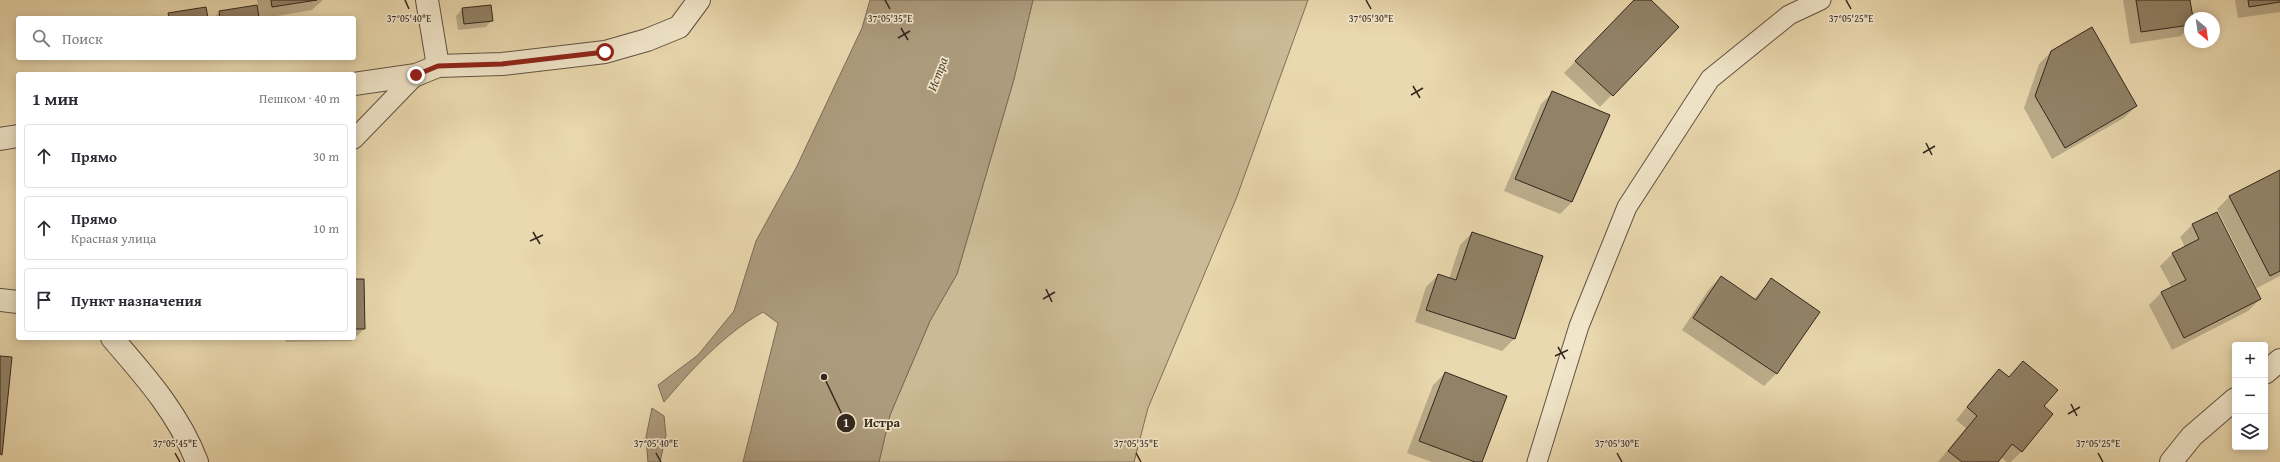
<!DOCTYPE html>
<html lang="ru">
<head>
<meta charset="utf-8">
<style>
	:root { --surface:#fff; --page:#f2f2f3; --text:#2b2b33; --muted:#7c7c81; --line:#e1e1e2 }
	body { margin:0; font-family:"Gentium Book Plus",serif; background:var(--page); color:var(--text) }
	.controls { position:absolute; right:12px; bottom:12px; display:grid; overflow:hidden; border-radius:4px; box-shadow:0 2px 10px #0003 }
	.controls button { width:36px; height:36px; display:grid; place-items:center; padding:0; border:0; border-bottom:1px solid var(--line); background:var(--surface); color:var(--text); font:20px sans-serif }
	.compass { position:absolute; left:2184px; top:12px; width:36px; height:36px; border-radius:50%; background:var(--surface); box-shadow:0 2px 10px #0003; rotate:151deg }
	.stop { position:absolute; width:12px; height:12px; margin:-9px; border:3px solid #8f2418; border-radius:50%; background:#fff }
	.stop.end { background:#8f2418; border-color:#fff; box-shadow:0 1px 4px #0008 }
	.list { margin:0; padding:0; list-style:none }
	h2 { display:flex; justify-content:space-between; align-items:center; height:52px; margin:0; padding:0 16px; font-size:17px }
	h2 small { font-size:13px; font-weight:400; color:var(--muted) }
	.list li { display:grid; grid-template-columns:26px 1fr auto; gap:12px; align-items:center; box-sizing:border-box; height:64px; margin:0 8px 8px; padding:0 8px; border:1px solid var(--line); border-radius:4px }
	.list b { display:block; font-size:15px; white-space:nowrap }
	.list p { margin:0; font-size:13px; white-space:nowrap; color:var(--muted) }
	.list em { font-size:13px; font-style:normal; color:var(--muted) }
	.icon { flex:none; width:22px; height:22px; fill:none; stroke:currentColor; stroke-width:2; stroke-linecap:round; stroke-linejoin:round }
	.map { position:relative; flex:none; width:2280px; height:462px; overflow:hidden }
	.search { position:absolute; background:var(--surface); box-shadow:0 2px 10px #0003; left:16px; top:16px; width:340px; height:44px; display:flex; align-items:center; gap:10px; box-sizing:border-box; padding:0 14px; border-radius:4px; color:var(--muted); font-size:15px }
	.panel { position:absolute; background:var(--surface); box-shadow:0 2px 10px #0003; left:16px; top:72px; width:340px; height:268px; border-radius:4px }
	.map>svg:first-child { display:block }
</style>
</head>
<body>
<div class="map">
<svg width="2280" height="462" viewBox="0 0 2280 462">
	<rect width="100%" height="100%" fill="#ead8ae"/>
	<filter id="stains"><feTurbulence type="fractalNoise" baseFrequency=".005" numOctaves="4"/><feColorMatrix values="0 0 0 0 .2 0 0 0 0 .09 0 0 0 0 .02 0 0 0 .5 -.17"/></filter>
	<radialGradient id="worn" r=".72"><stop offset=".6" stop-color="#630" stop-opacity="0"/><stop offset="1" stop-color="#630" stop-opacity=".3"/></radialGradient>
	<path fill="#cbba95" stroke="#7f7059" d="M1033,0H1308L1236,199L1148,408L1134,462H879L890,415L930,321L957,274L1014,79Z"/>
	<path fill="#ac9b7d" stroke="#7c6c57" d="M870,0H1033L1014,79L957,274L930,321L890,415L879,462H743L778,323L763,312C724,334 692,369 664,402L658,385L698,355L734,311L756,241L796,168L862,28Z
		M652,408L664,416L666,435L660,462H648L646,437Z"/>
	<path fill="#0003" d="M257,0H323L312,10L265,18H213L220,12L258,5Z
		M1635,0H1650L1678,27L1600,107L1564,73Z
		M2123,0H2189L2192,18H2190V26L2181,36L2130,44Z
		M2235,0H2280V12L2238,18Z
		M462,9L492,20L486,27L458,30L456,16Z
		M2051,52L2136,106L2124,118L2052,159L2024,108L2039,64Z
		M1553,92L1608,116L1572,202L1560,214L1504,191L1541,104Z
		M2280,171V276L2257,288L2217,209L2229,197Z
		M2216,213L2260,299L2248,311L2172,350L2149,305L2161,293L2172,288L2160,266L2172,254L2185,247L2180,237L2192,225Z
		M1472,233L1542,256L1514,339L1502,351L1415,322L1426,287L1438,275L1449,279L1460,245Z
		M1721,277L1754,299L1771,279L1818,312L1776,374L1764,386L1682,330L1709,289Z
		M354,280L364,329L352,341L286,342L285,338H354Z
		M2023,362L2042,406L2052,414L2021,452L2011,462H2007L2001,457L1997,462H1938L1966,428L1956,420L1987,382L1999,370L2008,378Z
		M1445,373L1480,462H1432L1407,453L1433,385Z"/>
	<path fill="#928368" stroke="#33261d" d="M271,0H317L272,7Z
		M1634,0H1651L1679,27L1613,96L1575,61Z
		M2136,0H2190L2193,18H2190V25L2141,32Z
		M2248,0H2280V2L2249,7Z
		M257,5L259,18H220L219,11Z
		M491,5L493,21L464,24L462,8Z
		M206,7L208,18H169L168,13Z
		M2092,27L2137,106L2065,148L2035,96L2051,51Z
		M1552,91L1610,115L1572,202L1515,179Z
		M2280,170V271L2270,276L2229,196Z
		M2217,212L2261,299L2184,338L2161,292L2186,280L2172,253L2199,239L2192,224Z
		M1472,232L1543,256L1515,339L1426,310L1438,274L1456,280Z
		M1721,276L1756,300L1771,278L1820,312L1777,374L1693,318Z
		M354,279H364L365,329H354Z
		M0,356L12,357L2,455L0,454Z
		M2023,361L2058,390L2044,406L2053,414L2022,452L2012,444L1998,462H1962L1948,451L1977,416L1967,407L1999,369L2009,377Z
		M1445,372L1507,396L1482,462H1475L1419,441Z"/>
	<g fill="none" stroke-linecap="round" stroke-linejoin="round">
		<g stroke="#615241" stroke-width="21">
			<path id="service" d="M354,139L416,75
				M1537,462L1579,326L1627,207L1710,79L1789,15L1821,0"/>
		</g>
		<g stroke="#615241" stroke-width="24">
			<path id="minor" d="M427,0L438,66
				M354,84L416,75L438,66L502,64L605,52L647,40L679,27L699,0
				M0,139L18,136
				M0,300L18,302
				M112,338C145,376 179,414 197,462
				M2265,373L2280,360
				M2171,462L2192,436L2235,399"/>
		</g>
		<use href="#service" stroke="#f1e6ca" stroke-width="19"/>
		<use href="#minor" stroke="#f1e6ca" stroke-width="22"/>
	</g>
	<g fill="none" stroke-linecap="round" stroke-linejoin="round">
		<path stroke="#8f2418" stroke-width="5" d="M416,75L438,66L502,64L605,52"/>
	</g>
	<path fill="none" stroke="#33261d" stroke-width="1.5" d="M405,0L409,9M885,0L890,9M1366,0L1371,9M1846,0L1851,9M901,28L908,40M898,38L910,31M1413,86L1420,98M1411,95L1423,88M1926,143L1932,155M1923,153L1935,146M533,232L540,244M530,241L543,235M1046,289L1052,302M1043,299L1055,292M1558,347L1565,359M1555,356L1568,350M2071,404L2077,416M2068,414L2080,407M175,453L180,462M656,453L661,462M1136,453L1141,462M1617,453L1622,462M2098,453L2103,462"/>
	<g text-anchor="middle" stroke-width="3.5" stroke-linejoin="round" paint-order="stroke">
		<g font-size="13" font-style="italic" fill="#57493a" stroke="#f1e6ca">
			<text transform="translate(937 74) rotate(-69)" y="5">Истра</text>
		</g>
	</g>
	<g font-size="10" text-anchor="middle" fill="#33261d" stroke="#f1e6ca" stroke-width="3.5" stroke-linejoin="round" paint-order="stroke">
		<text x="1851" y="22">37°05'25"E</text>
		<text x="409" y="22">37°05'40"E</text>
		<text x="890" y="22">37°05'35"E</text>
		<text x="1371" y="22">37°05'30"E</text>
		<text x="175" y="447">37°05'45"E</text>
		<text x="656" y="447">37°05'40"E</text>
		<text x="1136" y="447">37°05'35"E</text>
		<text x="1617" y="447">37°05'30"E</text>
		<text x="2098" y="447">37°05'25"E</text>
	</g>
	<path fill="none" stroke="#33261d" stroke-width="1.5" d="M824 377L846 423"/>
	<g fill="#33261d" stroke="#f1e6ca" stroke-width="1.5">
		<circle cx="824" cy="377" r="4"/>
		<circle cx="846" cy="423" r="10"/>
	</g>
	<g font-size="12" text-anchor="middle" font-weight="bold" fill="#fff">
		<text x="846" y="427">1</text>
	</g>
	<g font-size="13" text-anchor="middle" font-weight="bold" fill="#33261d" stroke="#f1e6ca" stroke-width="3.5" stroke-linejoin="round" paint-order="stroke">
		<text x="882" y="427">Истра</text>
	</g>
	<rect width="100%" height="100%" filter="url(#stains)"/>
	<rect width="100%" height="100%" fill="url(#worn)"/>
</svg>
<div class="controls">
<button>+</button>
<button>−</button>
<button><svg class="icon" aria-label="layers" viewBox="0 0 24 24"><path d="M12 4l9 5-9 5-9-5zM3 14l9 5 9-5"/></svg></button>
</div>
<svg class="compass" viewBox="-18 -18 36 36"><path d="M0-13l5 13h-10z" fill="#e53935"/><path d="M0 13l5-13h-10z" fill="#7c7c81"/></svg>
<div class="stop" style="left:605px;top:52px"></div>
<div class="stop end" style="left:416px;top:75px"></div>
<div class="search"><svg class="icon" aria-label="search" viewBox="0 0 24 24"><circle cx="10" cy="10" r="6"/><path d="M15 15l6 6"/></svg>Поиск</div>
<section class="panel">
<h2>1 мин<small>Пешком · 40 m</small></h2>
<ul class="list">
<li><svg class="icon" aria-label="ahead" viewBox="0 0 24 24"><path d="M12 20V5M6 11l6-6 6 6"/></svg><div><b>Прямо</b></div><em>30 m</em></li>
<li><svg class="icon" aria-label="ahead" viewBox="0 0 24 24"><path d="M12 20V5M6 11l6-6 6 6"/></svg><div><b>Прямо</b><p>Красная улица</p></div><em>10 m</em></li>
<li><svg class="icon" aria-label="arrive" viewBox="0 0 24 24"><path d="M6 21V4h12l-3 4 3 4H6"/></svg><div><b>Пункт назначения</b></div></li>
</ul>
</section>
</div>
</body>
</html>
